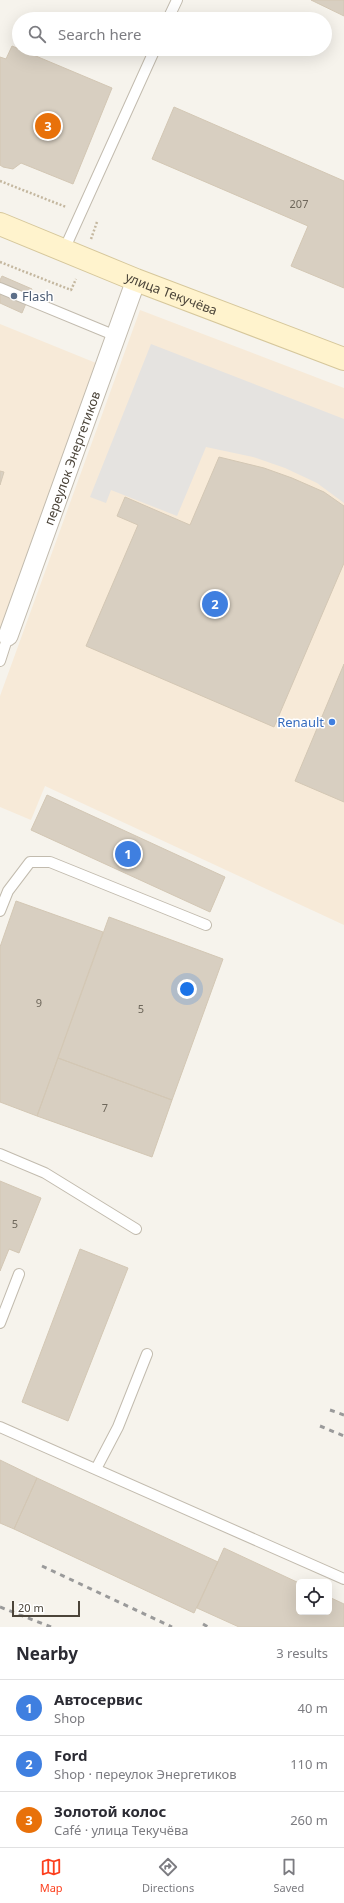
<!DOCTYPE html>
<html lang="en">
<head>
<meta charset="utf-8">
<style>
	:root { --surface:#fff; --page:#f7f7f7; --text:#2b2b33; --muted:#7c7c81; --line:#e1e1e2; --accent:#fc3f1d }
	body { margin:0; font-family:"Noto Sans",sans-serif; background:var(--page); color:var(--text) }
	.controls { position:absolute; right:12px; bottom:12px; display:grid; overflow:hidden; border-radius:6px; box-shadow:0 4px 16px #0002 }
	.controls button { width:36px; height:36px; display:grid; place-items:center; padding:0; border:0; border-bottom:1px solid var(--line); background:var(--surface); color:var(--text); font:20px sans-serif }
	.scale { position:absolute; left:12px; bottom:10px; width:68px; box-sizing:border-box; padding-left:4px; border:2px solid #4b4439; border-top:0; font-size:11px; line-height:14px; white-space:nowrap; color:#4b4439; -webkit-text-stroke:3px #fff; paint-order:stroke }
	.you { position:absolute; left:187px; top:989px; width:14px; height:14px; margin:-10px; border:3px solid #fff; border-radius:50%; background:#1a73e8; box-shadow:0 0 0 6px #1a73e833 }
	.badge { display:grid; place-items:center; width:26px; height:26px; border-radius:50%; background:var(--accent); color:#fff; font-size:13px; font-weight:700 }
	.pin { position:absolute; translate:-50% -50%; border:2px solid #fff; box-shadow:0 1px 4px #0006 }
	.list { margin:0; padding:0; list-style:none }
	h2 { display:flex; justify-content:space-between; align-items:center; height:52px; margin:0; padding:0 16px; font-size:17px }
	h2 small { font-size:13px; font-weight:400; color:var(--muted) }
	.list li { display:grid; grid-template-columns:26px 1fr auto; gap:12px; align-items:center; box-sizing:border-box; height:56px; padding:0 16px; border-top:1px solid var(--line) }
	.list b { display:block; font-size:15px; white-space:nowrap }
	.list p { margin:0; font-size:13px; white-space:nowrap; color:var(--muted) }
	.list em { font-size:13px; font-style:normal; color:var(--muted) }
	.icon { flex:none; width:22px; height:22px; fill:none; stroke:currentColor; stroke-width:2; stroke-linecap:round; stroke-linejoin:round }
	.map { position:relative; flex:none; width:344px; height:1627px; overflow:hidden }
	.search { position:absolute; background:var(--surface); box-shadow:0 4px 16px #0002; left:12px; right:12px; top:12px; height:44px; display:flex; align-items:center; gap:10px; box-sizing:border-box; padding:0 14px; border-radius:22px; color:var(--muted); font-size:15px }
	.sheet { height:220px; background:var(--surface) }
	nav { display:flex; justify-content:space-around; align-items:center; box-sizing:border-box; height:56px; border-top:1px solid var(--line); background:var(--surface); font-size:11px; color:var(--muted) }
	nav a { display:grid; justify-items:center; gap:2px }
	nav .on { color:var(--accent) }
	.map>svg:first-child { display:block }
</style>
</head>
<body>
<div class="map">
<svg width="344" height="1627" viewBox="0 0 344 1627">
	<rect width="100%" height="100%" fill="#f6f3ec"/>
	<path fill="#f7ead8" d="M140,310L344,388V925L45,786L31,820L0,807V696Z
		M0,324L96,363L0,639Z"/>
	<path fill="#e5e3e0" d="M151,344L344,419V503L317,483L285,468L253,457L206,447L177,516L111,490L106,503L90,497Z"/>
	<path fill="#d8cfc1" stroke="#d3c7b4" d="M311,0H344V16Z
		M12,46L112,88L73,184L21,163L13,169L3,167L0,165V57L6,59Z
		M174,107L344,181V288L291,266L308,226L152,159Z
		M2,276L32,289L22,313L0,303V280Z
		M219,457L264,468L292,478L324,492L344,506V563L274,727L86,646L138,525L117,516L125,497L190,525Z
		M0,471L4,472L0,485Z
		M344,664V802L295,781Z
		M47,795L225,877L210,912L31,830Z
		M16,901L103,932L37,1116L0,1102V947Z
		M109,917L223,959L172,1100L58,1058Z
		M58,1058L172,1100L152,1157L37,1116Z
		M0,1181L41,1198L19,1253L9,1249L0,1271Z
		M80,1249L128,1268L68,1421L22,1402Z
		M0,1460L37,1478L14,1529L0,1523Z
		M37,1478L218,1562L194,1613L14,1529Z
		M224,1548L299,1583V1612H329V1597L344,1604V1627H239L197,1608Z"/>
	<g fill="none" stroke-linecap="round" stroke-linejoin="round">
		<g stroke="#c2bbae" stroke-width="12">
			<path id="lane" d="M168,19L177,0
				M64,250L155,49
				M0,288L116,336
				M0,661L8,636
				M0,911L8,891L30,862H50L206,925
				M0,1154L45,1173L136,1229
				M0,1323L19,1274
				M0,1427L344,1579
				M96,1469L118,1427L147,1354"/>
		</g>
		<g stroke="#c2bbae" stroke-width="21">
			<g id="street">
				<path id="s1" d="M8,636L136,280"/>
			</g>
		</g>
		<g stroke="#d6c79b" stroke-width="24">
			<g id="secondary">
				<path id="s2" d="M0,224L136,280L344,359"/>
			</g>
		</g>
		<path stroke="#c4b79f" stroke-width="2.5" stroke-dasharray="2 2" stroke-linecap="butt" d="M0,181L66,207
			M91,239L97,222
			M0,262L71,290L76,279"/>
		<use href="#lane" stroke="#fff" stroke-width="10"/>
		<use href="#street" stroke="#fff" stroke-width="19"/>
		<use href="#secondary" stroke="#fff3cd" stroke-width="22"/>
		<path stroke="#9a9a9a" stroke-width="3" stroke-dasharray="5 5" stroke-linecap="butt" d="M330,1410L344,1415
			M320,1426L344,1436
			M42,1566L172,1627
			M0,1607L51,1627
			M203,1624L208,1627"/>
	</g>
	<circle fill="#5c6f8a" stroke="#fff" stroke-width="1.5" cx="14" cy="296" r="4"/>
	<circle fill="#3f7fe0" stroke="#fff" stroke-width="1.5" cx="332" cy="722" r="4"/>
	<g text-anchor="middle" stroke-width="3" stroke-linejoin="round" paint-order="stroke">
		<g font-size="11" fill="#6e675b">
			<text x="299" y="208">207</text>
			<text x="39" y="1007">9</text>
			<text x="141" y="1013">5</text>
			<text x="105" y="1112">7</text>
			<text x="15" y="1228">5</text>
		</g>
		<g font-size="13" fill="#4b4439" stroke="#fff">
			<text dy="5" stroke="none"><textPath href="#s2" startOffset="185">улица Текучёва</textPath></text>
			<text dy="5" stroke="none"><textPath href="#s1" startOffset="189">переулок Энергетиков</textPath></text>
		</g>
		<g font-size="13" fill="#4e5e75" stroke="#fff" text-anchor="start">
			<text x="22" y="301">Flash</text>
		</g>
		<g font-size="13" fill="#366cbe" stroke="#fff" text-anchor="end">
			<text x="324" y="727">Renault</text>
		</g>
	</g>
</svg>
<div class="controls">
<button><svg class="icon" aria-label="locate" viewBox="0 0 24 24"><circle cx="12" cy="12" r="6"/><path d="M12 2v4M12 18v4M2 12h4M18 12h4"/></svg></button>
</div>
<div class="scale">20 m</div>
<div class="you"></div>
<div class="pin badge" style="left:128px;top:854px;background:#3f7fe0">1</div>
<div class="pin badge" style="left:215px;top:604px;background:#3f7fe0">2</div>
<div class="pin badge" style="left:48px;top:126px;background:#e8710a">3</div>
<div class="search"><svg class="icon" aria-label="search" viewBox="0 0 24 24"><circle cx="10" cy="10" r="6"/><path d="M15 15l6 6"/></svg>Search here</div>
</div>
<section class="sheet">
<h2>Nearby<small>3 results</small></h2>
<ul class="list">
<li><span class="badge" style="background:#3f7fe0">1</span><div><b>Автосервис</b><p>Shop</p></div><em>40 m</em></li>
<li><span class="badge" style="background:#3f7fe0">2</span><div><b>Ford</b><p>Shop · переулок Энергетиков</p></div><em>110 m</em></li>
<li><span class="badge" style="background:#e8710a">3</span><div><b>Золотой колос</b><p>Café · улица Текучёва</p></div><em>260 m</em></li>
</ul>
</section>
<nav>
<a class="on"><svg class="icon" aria-label="map" viewBox="0 0 24 24"><path d="M3 6l6-2 6 2 6-2v14l-6 2-6-2-6 2zM9 4v14M15 6v14"/></svg>Map</a>
<a><svg class="icon" aria-label="directions" viewBox="0 0 24 24"><path d="M12 3l9 9-9 9-9-9zM9 14v-3h6M13 9l2 2-2 2"/></svg>Directions</a>
<a><svg class="icon" aria-label="saved" viewBox="0 0 24 24"><path d="M7 4h10v16l-5-4-5 4z"/></svg>Saved</a>
</nav>
</body>
</html>
